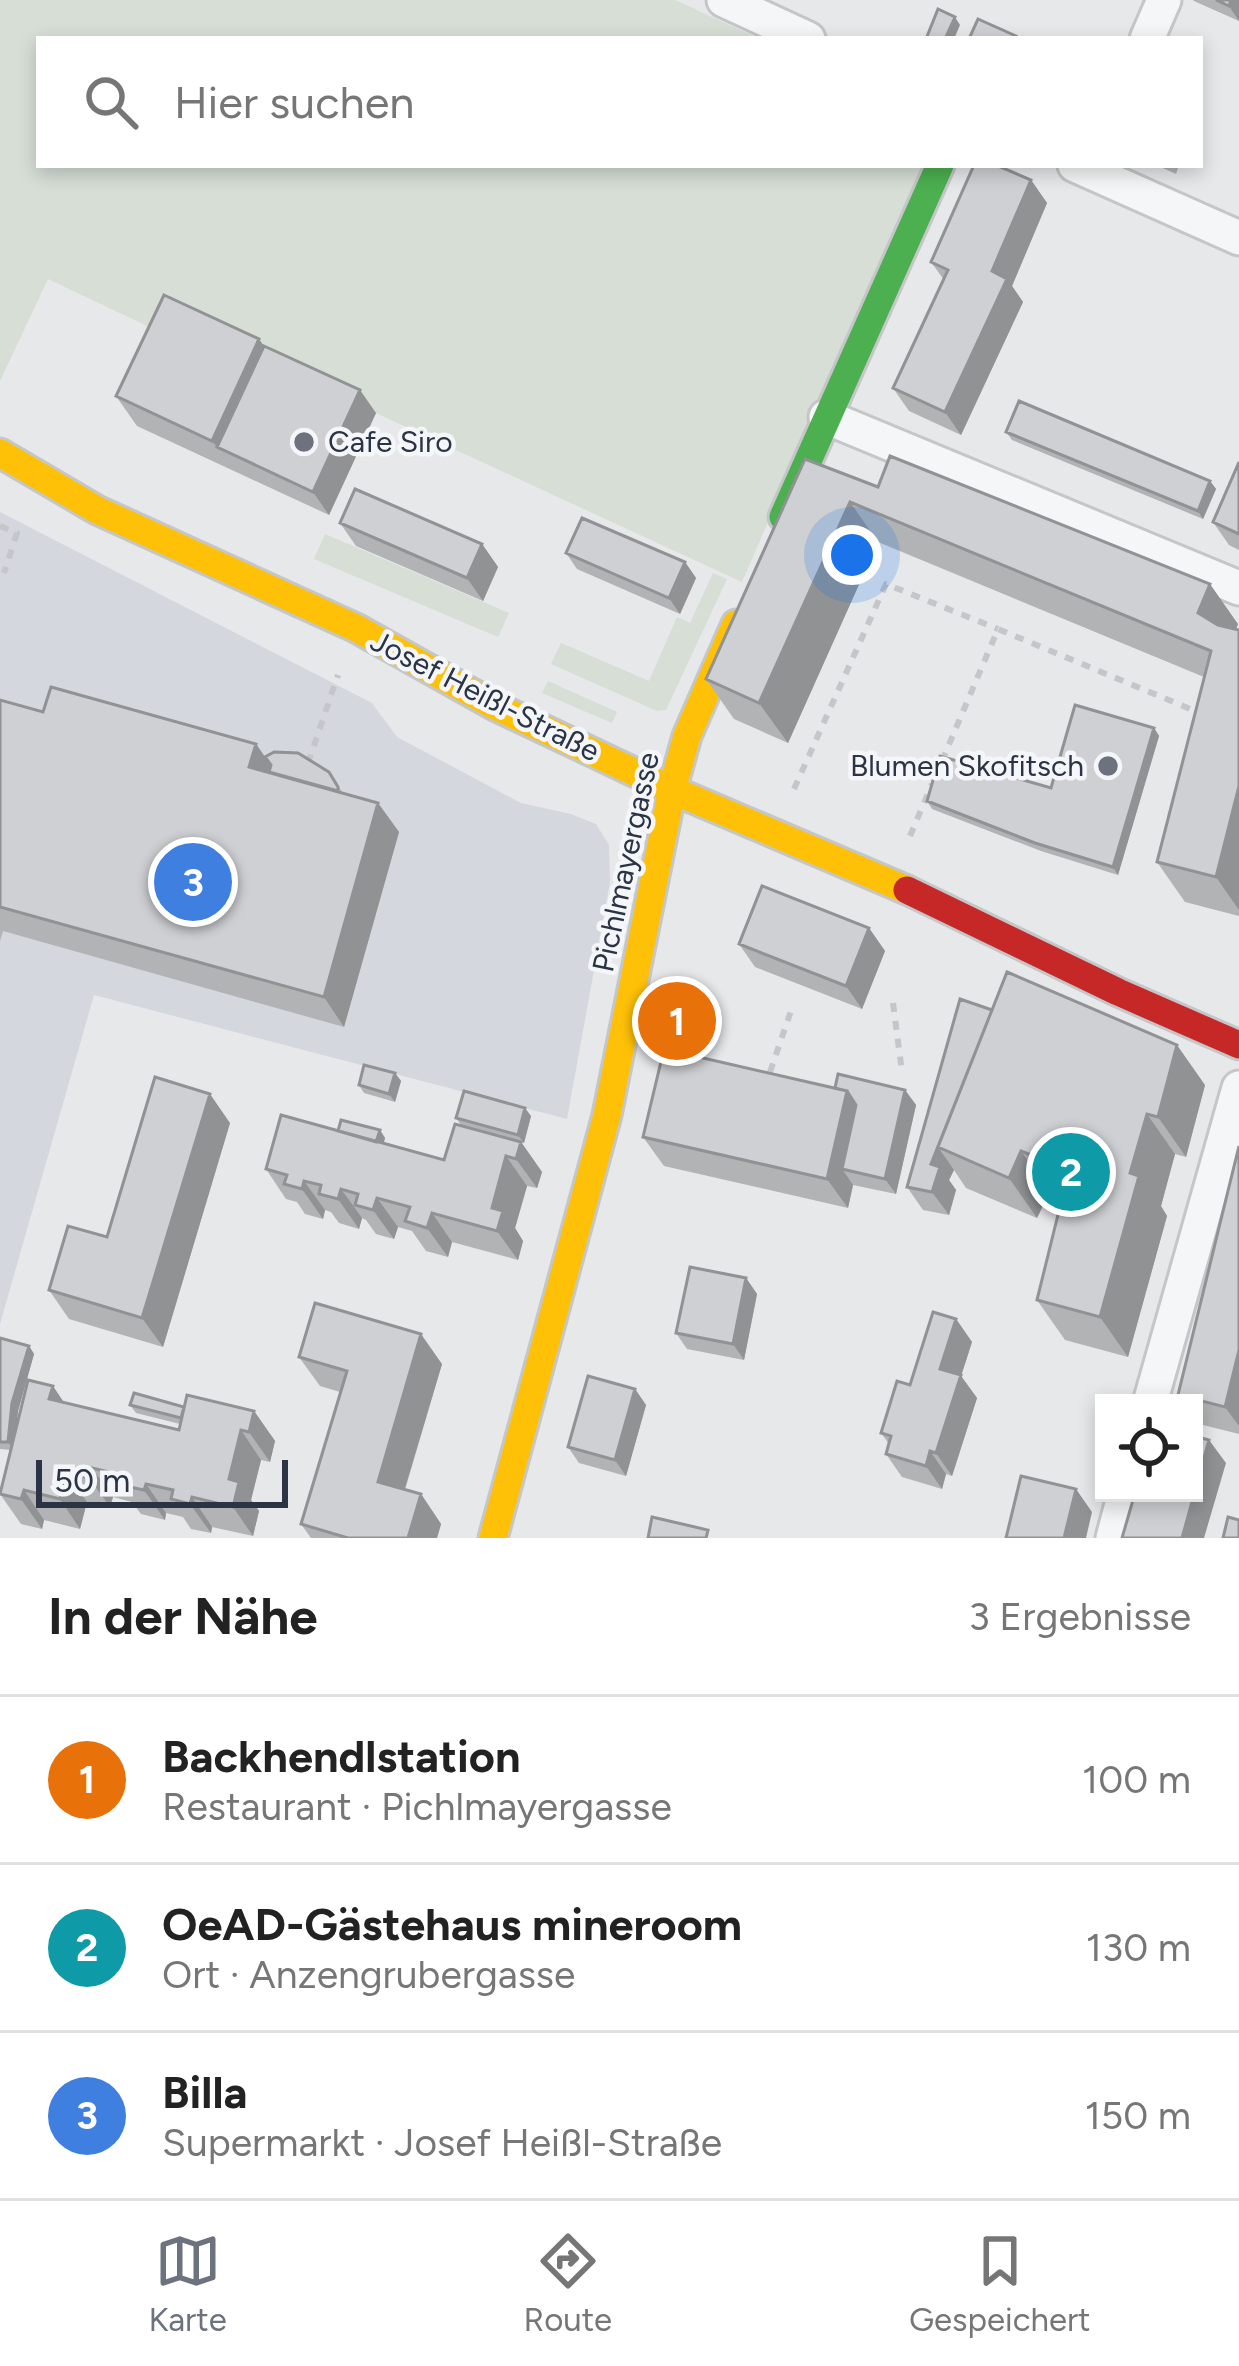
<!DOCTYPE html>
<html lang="de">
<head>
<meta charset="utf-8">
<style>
	:root { --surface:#fff; --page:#f6f6f6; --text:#222; --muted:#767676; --line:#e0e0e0; --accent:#6c737f }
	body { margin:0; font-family:Figtree,sans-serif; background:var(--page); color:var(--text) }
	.controls { position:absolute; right:36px; bottom:36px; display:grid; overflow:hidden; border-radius:0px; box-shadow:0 6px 18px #0003 }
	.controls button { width:108px; height:108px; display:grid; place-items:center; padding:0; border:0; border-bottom:3px solid var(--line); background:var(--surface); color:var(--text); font:60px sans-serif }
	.scale { position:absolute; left:36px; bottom:30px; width:252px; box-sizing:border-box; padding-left:12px; border:6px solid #2b3445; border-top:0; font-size:33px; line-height:42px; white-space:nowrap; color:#2b3445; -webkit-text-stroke:9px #f4f6f9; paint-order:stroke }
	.you { position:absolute; left:852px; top:555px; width:42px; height:42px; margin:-30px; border:9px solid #fff; border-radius:50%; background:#1a73e8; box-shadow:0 0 0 18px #1a73e833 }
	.badge { display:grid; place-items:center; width:78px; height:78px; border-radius:50%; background:var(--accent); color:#fff; font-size:39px; font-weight:700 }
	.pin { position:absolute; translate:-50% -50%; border:6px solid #fff; box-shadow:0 3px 12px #0006 }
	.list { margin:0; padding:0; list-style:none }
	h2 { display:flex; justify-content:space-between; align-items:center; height:156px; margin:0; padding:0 48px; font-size:51px }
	h2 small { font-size:39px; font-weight:400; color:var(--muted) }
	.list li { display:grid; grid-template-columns:78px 1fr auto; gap:36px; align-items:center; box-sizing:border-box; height:168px; padding:0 48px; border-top:3px solid var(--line) }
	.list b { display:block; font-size:45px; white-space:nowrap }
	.list p { margin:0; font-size:39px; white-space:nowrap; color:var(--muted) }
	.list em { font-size:39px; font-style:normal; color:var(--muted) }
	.icon { flex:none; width:66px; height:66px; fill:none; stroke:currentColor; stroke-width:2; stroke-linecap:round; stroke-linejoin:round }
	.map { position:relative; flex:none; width:1239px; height:1538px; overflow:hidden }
	.search { position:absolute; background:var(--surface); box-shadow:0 6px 18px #0003; left:36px; right:36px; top:36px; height:132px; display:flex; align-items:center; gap:30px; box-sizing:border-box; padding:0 42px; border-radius:0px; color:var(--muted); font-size:45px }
	.sheet { height:660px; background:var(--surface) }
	nav { display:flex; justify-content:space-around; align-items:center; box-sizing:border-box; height:168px; border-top:3px solid var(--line); background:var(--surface); font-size:33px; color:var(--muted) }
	nav a { display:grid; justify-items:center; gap:6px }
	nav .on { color:var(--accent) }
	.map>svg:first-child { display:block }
</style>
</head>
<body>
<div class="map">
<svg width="1239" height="1538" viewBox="0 0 1239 1538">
	<rect width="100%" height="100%" fill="#e6e8ea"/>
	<path fill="#d4d7dd" d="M0,512L372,703L397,737L521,803L571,814L596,824L609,845L610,882L567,1119L94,995L0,1324Z"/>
	<path fill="#d6ded6" d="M0,0H675L760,39H39V165H923L742,582L185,325L164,334L48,279L0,381Z
		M325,534L509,613L498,637L314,559Z
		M713,573L727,579L666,710L657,711L551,664L561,643L649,681L677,617L690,623Z
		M548,681L617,712L612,723L542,693Z"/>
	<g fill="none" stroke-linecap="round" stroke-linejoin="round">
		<g stroke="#c4c6c8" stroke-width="39">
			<path id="street" d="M724,0L808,39
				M1147,39L1164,0
				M1075,165L1239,238
				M826,417L1239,588
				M1150,1403L1239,1088
				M1113,1538L1125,1493"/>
		</g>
		<g stroke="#c4c6c8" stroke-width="33">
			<path id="fast" d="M783,517L940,165"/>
		</g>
		<g stroke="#c4c6c8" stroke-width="33">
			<path id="slow" d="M0,453L97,510L356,628L495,706L672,790L907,890
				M493,1538L607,1115L672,790L687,736L736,624"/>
		</g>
		<g stroke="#c4c6c8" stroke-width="33">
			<path id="jam" d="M907,890L1118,992L1239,1045"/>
		</g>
		<path stroke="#c5c6ca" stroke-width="6" stroke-dasharray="9 9" stroke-linecap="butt" d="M0,526L17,533L4,573
			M942,761L998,629L1200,713
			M308,763L338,675
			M794,789L886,584L998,629
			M910,836L932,784
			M893,1003L902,1072
			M770,1072L793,1005"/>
		<use href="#street" stroke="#f5f6f7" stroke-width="33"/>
		<use href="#fast" stroke="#4caf50" stroke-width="27"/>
		<use href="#slow" stroke="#ffc107" stroke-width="27"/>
		<use href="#jam" stroke="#c62828" stroke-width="27"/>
	</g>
	<path fill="#b1b3b5" d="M1193,0H1239V21L1194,1Z
		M1156,165H1179L1176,174Z
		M1031,180L1047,203L1012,286L1023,302L961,435L909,411L893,388L944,280L931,262Z
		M264,346L376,413L329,515L137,426L116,396Z
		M1006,432L1210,481L1216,489L1203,519L1012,440Z
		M805,459L1238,624L1236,629L1239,630V916L1185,902L1157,862L1204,677L878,542L788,743L734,719L706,679Z
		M1239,462V550L1229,545L1213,522Z
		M340,523L482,544L498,567L483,601L356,546Z
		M566,553L685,562L696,578L680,614L577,569Z
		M0,700L43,712L256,744L265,757L329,772L342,792L378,803L399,832L344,1027L3,931L0,941Z
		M1154,728L1159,736L1118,875L1041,851L932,809L927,801L1051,788Z
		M869,928L885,951L862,1009L755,967L739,944Z
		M960,999L1205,1085L1186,1157L1175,1154L1161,1206L1167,1216L1128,1357L1065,1340L1037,1300L1062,1196L1050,1191L1037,1218L966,1188L954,1170L949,1180L956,1190L949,1215L923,1210L907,1187Z
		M395,1073L401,1081L395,1102L364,1093L359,1085Z
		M905,1090L916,1105L896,1194L853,1185L848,1208L664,1166L643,1137Z
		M531,1116L524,1143L521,1142L542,1172L537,1188L527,1186L515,1228L523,1241L518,1260L452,1242L448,1257L426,1251L412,1231L398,1227L394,1239L376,1234L366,1220L362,1218L359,1229L339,1223L331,1212L325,1210L323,1219L305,1214L297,1202L286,1199L266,1169L338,1131L380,1130L385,1138L383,1144L444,1160L461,1125L456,1118Z
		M230,1123L163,1347L69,1319L49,1290Z
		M1239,1146V1434L1199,1424L1194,1418V1403H1184L1178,1395Z
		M746,1278L757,1294L744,1360L687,1349L676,1333Z
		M956,1319L972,1342L961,1376L977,1398L952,1476L946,1474L942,1489L902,1477L886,1454L889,1444L881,1433Z
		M0,1338L29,1346L34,1354L18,1411L16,1428L64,1402L179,1430L180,1424L136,1413L130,1405L254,1411L275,1441L270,1462L261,1460L251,1500L259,1511L253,1536L212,1527L211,1533L191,1529L183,1517L166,1513L165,1520L141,1514L132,1502L113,1497L110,1507L87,1502L80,1529L44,1520L42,1529L21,1524L0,1494L11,1450L0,1449Z
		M299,1357L442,1364L405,1490L421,1494L441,1524L437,1538H311L301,1524L340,1392L320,1386Z
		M635,1389L646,1405L626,1476L579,1463L568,1447Z"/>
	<path fill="#909294" d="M1231,0H1239V21L1229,6Z
		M955,17L960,25L954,39H945Z
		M1031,180L1047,203L1012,286L1023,302L961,435L945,412L992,271Z
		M259,339L280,369L217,447L212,441Z
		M360,390L376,413L329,515L313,492Z
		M1210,481L1216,489L1203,519L1198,511Z
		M850,502L878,542L788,743L759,703Z
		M482,544L498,567L483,601L467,578Z
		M685,562L696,578L680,614L669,598Z
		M1210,584L1238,624L1226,653L1198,613Z
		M1154,728L1159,736L1118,875L1113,867Z
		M256,744L276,773L249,767Z
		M1239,786V910L1216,877Z
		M378,803L399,832L344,1027L324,997Z
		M869,928L885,951L862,1009L846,986Z
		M1177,1045L1205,1085L1186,1157L1158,1117Z
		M395,1073L401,1081L395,1102L389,1094Z
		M905,1090L916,1105L896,1194L885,1179Z
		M847,1091L867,1120L842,1169L853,1185L848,1208L827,1179Z
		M210,1094L230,1123L163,1347L142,1318Z
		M525,1108L531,1116L524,1143L518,1135Z
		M1147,1114L1175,1154L1161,1206L1167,1216L1128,1357L1100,1317L1130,1173Z
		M380,1130L385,1138L382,1150L376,1142Z
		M521,1142L542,1172L537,1188L516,1159Z
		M938,1147L954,1170L949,1180L956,1190L949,1215L932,1192L931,1164Z
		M1021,1151L1050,1191L1037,1218L1009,1178Z
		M506,1156L527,1186L515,1228L523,1241L518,1260L497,1231L492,1208Z
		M304,1181L325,1210L323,1219L302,1189Z
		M341,1189L362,1218L359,1229L338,1199Z
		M377,1198L398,1227L394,1239L373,1210Z
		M432,1213L452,1242L448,1257L427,1228Z
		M746,1278L757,1294L744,1360L733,1344Z
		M956,1319L972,1342L961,1376L977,1398L952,1476L936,1453L940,1369Z
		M421,1334L442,1364L398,1511L378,1482Z
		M29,1346L34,1354L18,1411L14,1450L8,1442L12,1403Z
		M1239,1350V1426L1225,1407Z
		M53,1386L73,1416L49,1399Z
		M635,1389L646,1405L626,1476L615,1460Z
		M254,1411L275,1441L270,1462L249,1432Z
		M241,1430L261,1460L251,1500L259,1511L253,1536L233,1507L229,1479Z
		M1209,1440L1226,1463L1204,1538H1182Z
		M930,1451L946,1474L942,1489L926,1466Z
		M92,1468L113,1497L110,1507L89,1478Z
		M66,1472L87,1502L80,1529L60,1499Z
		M146,1484L166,1513L165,1520L144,1490Z
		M1076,1489L1092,1512L1086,1538H1064Z
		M24,1490L44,1520L42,1529L21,1499Z
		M421,1494L441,1524L437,1538H408Z
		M192,1497L212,1527L211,1533L190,1504Z"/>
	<path fill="#ced0d3" stroke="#909294" stroke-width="3" d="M1216,0H1231L1229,6Z
		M938,9L955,17L945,39H926Z
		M978,19L1016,36L1015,39H969Z
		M974,165H996L1031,180L992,271L1007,279L945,412L893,388L948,270L931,262Z
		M164,295L259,339L212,441L116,396Z
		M264,346L360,390L313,492L217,447Z
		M1019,401L1210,481L1198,511L1006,432Z
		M890,456L1210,584L1198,613L1218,625L1239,630V786L1216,877L1157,862L1211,651L850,502L759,703L706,679L805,459L878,487Z
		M1239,462V534L1213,522Z
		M355,489L482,544L467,578L340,523Z
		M582,518L685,562L669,598L566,553Z
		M51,687L256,744L249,767L378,803L324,997L0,907V700L43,712Z
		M1075,705L1154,728L1113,867L1035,843L927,801L940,756L1051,788Z
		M274,752L298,753L329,772L338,787V791L269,772L271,765L265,757Z
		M762,886L869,928L846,986L739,944Z
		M1007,972L1177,1045L1158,1117L1147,1114L1130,1173L1139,1176L1100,1317L1037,1300L1069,1170L1021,1151L1009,1178L938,1147Z
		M960,999L992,1010L931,1164L940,1167L932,1192L907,1187Z
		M664,1049L847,1091L827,1179L643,1137Z
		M364,1065L395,1073L389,1094L359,1085Z
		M838,1074L905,1090L885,1179L842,1169L856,1105L847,1091L835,1088Z
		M155,1077L210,1094L142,1318L49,1290L68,1226L107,1237Z
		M464,1091L525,1108L518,1135L456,1118Z
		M281,1115L444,1160L455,1124L521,1142L516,1159L506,1156L492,1208L503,1211L497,1231L432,1213L427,1228L405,1221L410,1207L377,1198L373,1210L355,1205L358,1194L341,1189L338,1199L319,1194L321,1185L304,1181L302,1189L284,1184L287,1175L266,1169Z
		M341,1120L380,1130L376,1142L338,1131Z
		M1239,1146V1350L1225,1407L1178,1395Z
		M690,1267L746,1278L733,1344L676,1333Z
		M315,1303L421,1334L378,1482L421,1494L408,1538H348L301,1524L347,1371L299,1357Z
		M933,1312L956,1319L940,1369L961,1375L936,1453L930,1451L926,1466L886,1454L891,1436L881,1433L897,1381L910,1385Z
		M0,1338L29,1346L12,1403L8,1442H0Z
		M588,1376L635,1389L615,1460L568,1447Z
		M28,1380L53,1386L49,1399L179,1430L187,1395L254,1411L249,1432L241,1430L229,1479L239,1482L233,1507L192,1497L190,1504L171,1499L173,1490L146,1484L144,1490L120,1485L123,1475L92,1468L89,1478L66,1472L60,1499L24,1490L21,1499L0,1494Z
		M134,1393L184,1407L181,1418L130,1405Z
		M1194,1436L1209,1440L1182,1538H1122L1135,1493H1194Z
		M1021,1476L1076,1489L1064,1538H1006Z
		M652,1517L708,1530L706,1538H648Z
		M1228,1517L1239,1520V1538H1223Z"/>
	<g fill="#6c737f" stroke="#f4f6f9" stroke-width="4.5">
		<circle cx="304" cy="442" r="12"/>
		<circle cx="1108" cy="766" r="12"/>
	</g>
	<g text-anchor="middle" stroke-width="9" stroke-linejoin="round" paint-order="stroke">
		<g font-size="30" fill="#2b3445" stroke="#f4f6f9" text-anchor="start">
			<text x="328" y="452">Cafe Siro</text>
			<text x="1084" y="776" text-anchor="end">Blumen Skofitsch</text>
		</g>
		<g font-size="30" fill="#2b3445" stroke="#f4f6f9">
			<text transform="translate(485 696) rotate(27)" y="10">Josef Heißl-Straße</text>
			<text transform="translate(626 862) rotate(-78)" y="10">Pichlmayergasse</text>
		</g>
	</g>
</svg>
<div class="controls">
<button><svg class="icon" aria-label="locate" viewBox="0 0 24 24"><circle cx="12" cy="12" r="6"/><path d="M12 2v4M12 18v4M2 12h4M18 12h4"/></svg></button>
</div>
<div class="scale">50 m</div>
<div class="you"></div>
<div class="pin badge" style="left:677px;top:1021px;background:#e8710a">1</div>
<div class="pin badge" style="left:1071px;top:1172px;background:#0f9aa8">2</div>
<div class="pin badge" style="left:193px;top:882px;background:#3f7fe0">3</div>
<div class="search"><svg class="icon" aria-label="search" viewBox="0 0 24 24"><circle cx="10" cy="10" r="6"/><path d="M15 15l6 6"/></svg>Hier suchen</div>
</div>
<section class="sheet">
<h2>In der Nähe<small>3 Ergebnisse</small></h2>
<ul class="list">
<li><span class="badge" style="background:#e8710a">1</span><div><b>Backhendlstation</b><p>Restaurant · Pichlmayergasse</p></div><em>100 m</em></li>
<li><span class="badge" style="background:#0f9aa8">2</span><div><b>OeAD-Gästehaus mineroom</b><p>Ort · Anzengrubergasse</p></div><em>130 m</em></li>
<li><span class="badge" style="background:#3f7fe0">3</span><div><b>Billa</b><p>Supermarkt · Josef Heißl-Straße</p></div><em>150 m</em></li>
</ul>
</section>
<nav>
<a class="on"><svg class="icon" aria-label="map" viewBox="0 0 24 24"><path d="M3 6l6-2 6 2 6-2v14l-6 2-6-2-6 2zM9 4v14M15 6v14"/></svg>Karte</a>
<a><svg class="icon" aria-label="directions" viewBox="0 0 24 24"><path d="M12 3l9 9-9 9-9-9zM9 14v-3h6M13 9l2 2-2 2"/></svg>Route</a>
<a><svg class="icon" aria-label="saved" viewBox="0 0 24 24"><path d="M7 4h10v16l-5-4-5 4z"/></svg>Gespeichert</a>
</nav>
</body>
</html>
